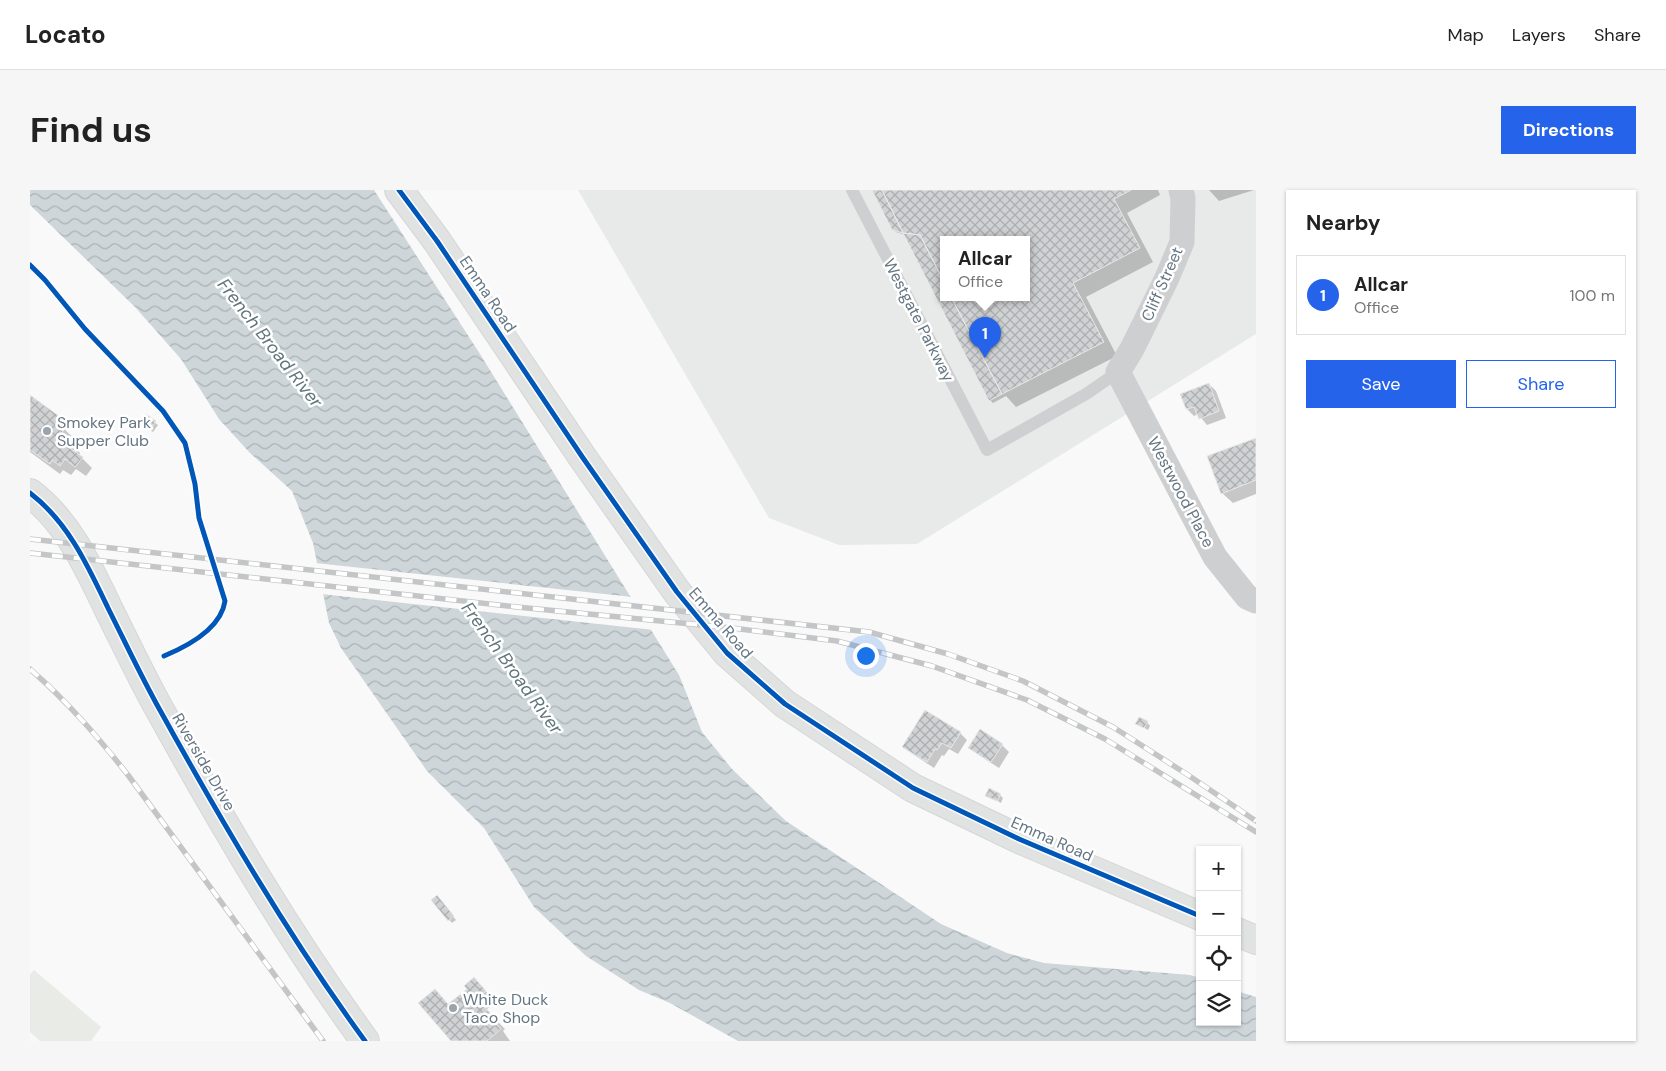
<!DOCTYPE html>
<meta charset="utf-8">
<style>
:root{--surface:#fff;--page:#f6f6f6;--text:#222;--muted:#767676;--line:#e0e0e0;--accent:#2563eb}
body{margin:0;font-family:"DM Sans",sans-serif;background:var(--page);color:var(--text)}
.controls{position:absolute;right:15px;bottom:15px;display:grid;overflow:hidden;border-radius:0px;box-shadow:0 1px 4px #0004}
.controls button{width:45px;height:45px;display:grid;place-items:center;padding:0;border:0;border-bottom:1px solid var(--line);background:var(--surface);color:var(--text);font:25px sans-serif}
.you{position:absolute;left:835px;top:465px;width:18px;height:18px;margin:-12px;border:4px solid #fff;border-radius:50%;background:#1a73e8;box-shadow:0 0 0 8px #1a73e833}
.badge{display:grid;place-items:center;width:32px;height:32px;border-radius:50%;background:var(--accent);color:#fff;font-size:16px;font-weight:700}
.pin{position:absolute;translate:-50% -41px;filter:drop-shadow(0 1px 2px #0008)}
.pin::after{content:'';position:absolute;top:26px;width:18px;height:15px;background:inherit;clip-path:polygon(0 0,100% 0,50% 100%)}
.popup{position:absolute;left:910px;top:46px;width:90px;height:65px;box-sizing:border-box;display:grid;place-content:center;border-radius:0px;background:var(--surface);filter:drop-shadow(0 1px 4px #0005);font-size:16px;white-space:nowrap;color:var(--muted)}
.popup b{font-size:19px;color:var(--text)}
.popup::after{content:'';position:absolute;left:50%;top:100%;margin-left:-10px;border:10px solid transparent;border-top-color:var(--surface)}
.list{margin:0;padding:0;list-style:none}
h2{display:flex;justify-content:space-between;align-items:center;height:65px;margin:0;padding:0 20px;font-size:21px}
h2 small{font-size:16px;font-weight:400;color:var(--muted)}
.list li{display:grid;grid-template-columns:32px 1fr auto;gap:15px;align-items:center;box-sizing:border-box;height:80px;margin:0 10px 10px;padding:0 10px;border:1px solid var(--line);border-radius:0px}
.list b{display:block;font-size:19px;white-space:nowrap}
.list p{margin:0;font-size:16px;white-space:nowrap;color:var(--muted)}
.list em{font-size:16px;font-style:normal;color:var(--muted)}
.actions{display:flex;gap:10px;padding:15px 20px}
.actions a{flex:1;padding:11px 0;border:1px solid var(--accent);border-radius:0px;text-align:center;font-size:18px;color:var(--accent)}
.actions .main{background:var(--accent);color:#fff}
.icon{flex:none;width:28px;height:28px;fill:none;stroke:currentColor;stroke-width:2;stroke-linecap:round;stroke-linejoin:round}
.map{position:relative;flex:none;width:1226px;height:851px;overflow:hidden;border-radius:0px}
header{display:flex;align-items:center;gap:30px;box-sizing:border-box;height:70px;padding:0 25px;background:var(--surface);border-bottom:1px solid var(--line)}
header strong{font-size:24px}
nav{display:flex;gap:28px;margin-inline-start:auto;font-size:18px}
.intro{display:flex;align-items:center;justify-content:space-between;box-sizing:border-box;height:120px;padding:0 30px}
h1{margin:0;font-size:35px}
.button{padding:12px 22px;border-radius:0px;background:var(--accent);color:#fff;font-size:18px;font-weight:700}
main{display:flex;gap:30px;padding:0 30px}
aside{flex:1;background:var(--surface);border-radius:0px;box-shadow:0 1px 4px #0004}
.map>svg:first-child{display:block}
</style>
<header>
<strong>Locato</strong>
<nav><a>Map</a><a>Layers</a><a>Share</a></nav>
</header>
<div class="intro"><h1>Find us</h1><a class="button">Directions</a></div>
<main>
<div class="map">
<svg width="1226" height="851" viewBox="0 0 1226 851">
<defs>
<pattern id="water-waves" width="16" height="10" patternUnits="userSpaceOnUse" patternTransform="scale(1.25)"><rect width="16" height="10" fill="#ced6d9"/><path d="M0 5q4-4 8 0t8 0" fill="none" stroke="#abb2b5"/></pattern>
<pattern id="building-cross-hatch" width="8" height="8" patternUnits="userSpaceOnUse" patternTransform="scale(1.25)"><rect width="8" height="8" fill="#d0d2d3"/><path d="M0 0l8 8M0 8l8-8" fill="none" stroke="#acafb1"/></pattern>
</defs>
<rect width="100%" height="100%" fill="#f9f9f9"/>
<path fill="#e8e9e9" fill-rule="evenodd" d="M548 0H1226V144L887 354 809 355 739 328ZM914 49H996V107H914Z"/>
<path fill="#e8ebe6" d="M4 780 71 837 61 851H10L0 842V784Z"/>
<path fill="url(#water-waves)" d="M0 0H344L450 164 649 485 672 542 702 579 756 631 911 734 977 763 1014 773 1160 785 1170 788V832H1207V801L1226 807V851H708L640 813 609 800 556 766 504 717 454 638 397 581 311 458 299 433 283 353 262 301 220 263 189 229 151 169 105 117 0 15Z"/>
<path fill="#f9f9f9" d="M285 373 603 407 624 440 291 404Z"/>
<path fill="#0003" fill-rule="evenodd" d="M843 0H1128L1130 5 1097 23 1123 72 1056 107 1087 166 986 217 976 206 963 213 960 210 876 45 866 42 863 39ZM914 49H996V107H914Z
M1179 0H1224L1189 11Z
M1179 194 1186 201 1196 228 1177 235 1168 224 1164 226 1157 219Z
M0 206 28 227 39 237 36 241 45 249 42 254 50 263 49 265 62 278 56 286 46 279 41 285 33 280 30 284 0 262Z
M116 226 128 235 123 242 114 236Z
M1226 249V304L1203 313 1192 303Z
M1117 532 1120 536 1118 540 1107 534Z
M950 541 972 555 979 562 969 578 947 564 940 557Z
M930 543 937 550 928 564 919 559 914 566 912 565 904 578 881 563 874 557Z
M957 605H970L973 608 971 613Z
M402 710H410L426 730 422 733Z
M444 789 466 812 456 820 475 839 473 841 480 851H422L419 815 438 799Z"/>
<path fill="url(#building-cross-hatch)" stroke="#e8e8e8" d="M842 0H852L873 43 862 40Z
M852 0H1101L1084 9 1110 58 1043 93 1074 152 972 204 921 107H996V49H914V92L890 45 873 43Z
M873 43 890 45 914 92V107H921L972 204 959 211Z
M1179 193 1189 221 1169 229 1164 217 1156 219 1150 204Z
M0 205 29 226 26 230 35 238 31 244 41 251 37 256 53 267 45 277 35 269 30 276 22 270 20 274 0 260Z
M116 224 126 231 120 240 109 233Z
M1226 248V290L1191 304 1177 266Z
M895 520 931 542 921 558 912 553 907 560 905 559 897 572 872 557Z
M1109 527 1118 531 1114 538 1105 534Z
M950 539 973 554 961 572 938 558Z
M959 598 971 604 967 611 955 606Z
M407 705 424 726 418 731 401 710Z
M444 787 456 801 447 809 465 828 463 830 471 839 457 851H421L388 813 405 799 418 814 437 799 434 796Z"/>
<g fill="none" stroke-linecap="round" stroke-linejoin="round">
<g stroke="#d5d6d7" stroke-width="30">
<path id="secondary" d="M369 0 407 51 553 268 647 402 697 463 755 514 883 598 989 649 1170 726
M0 303C38 332 58 376 78 418 94 450 109 482 126 513 190 629 257 744 335 851
M1207 742 1226 750"/>
</g>
<path stroke="#cecfd0" stroke-width="12" d="M822 0 957 260 1056 204 1088 182"/>
<path stroke="#cecfd0" stroke-width="25" d="M1151 0 1153 8 1152 52 1137 88 1102 159 1088 182 1185 367 1217 407 1226 411"/>
<use href="#secondary" stroke="#e1e2e2" stroke-width="28"/>
<g stroke="#c3c5c6" stroke-width="5.5">
<path id="rail" d="M0 349 839 442 918 464 993 491 1083 537 1158 585 1226 631
M0 363 487 417 702 438 807 451 902 476 997 510 1075 549 1226 642
M0 479C38 512 67 546 98 585L293 851"/>
</g>
<use href="#rail" stroke="#fff" stroke-width="4" stroke-dasharray="11" stroke-linecap="butt"/>
<g stroke="#fff" stroke-width="8">
<path id="cycleway" d="M369 0 407 51 553 268 647 402 697 463 755 514 883 598 989 649 1170 726
M0 75 15 90 55 139 133 221 155 253 165 294 169 328 195 411C191 439 158 456 134 466
M0 303C38 332 58 376 78 418 94 450 109 482 126 513 190 629 257 744 335 851"/>
</g>
<use href="#cycleway" stroke="#0057b8" stroke-width="5"/>
</g>
<g fill="#99a4ac" stroke="#fff" stroke-width="2">
<circle cx="17" cy="241" r="5"/>
<circle cx="423" cy="818" r="5"/>
</g>
<g text-anchor="middle" dominant-baseline="central" stroke-width="5" stroke-linejoin="round" paint-order="stroke">
<g font-size="16" fill="#657683" stroke="#fff">
<text transform="translate(1132 94) rotate(-66)">Cliff Street</text>
<text transform="translate(458 104) rotate(56)">Emma Road</text>
<text transform="translate(889 130) rotate(63)">Westgate Parkway</text>
<text transform="translate(1151 302) rotate(62)">Westwood Place</text>
<text transform="translate(691 433) rotate(49)">Emma Road</text>
<text transform="translate(174 572) rotate(60)">Riverside Drive</text>
<text transform="translate(1022 649) rotate(24)">Emma Road</text>
</g>
<g font-size="16" fill="#657683" stroke="#fff" text-anchor="start">
<text x="27" y="232">Smokey Park<tspan x="27" dy="18">Supper Club</tspan></text>
<text x="433" y="809">White Duck<tspan x="433" dy="18">Taco Shop</tspan></text>
</g>
<g font-size="18" font-style="italic" fill="#60757c" stroke="#fff">
<text transform="translate(240 153) rotate(52)">French Broad River</text>
<text transform="translate(482 478) rotate(54)">French Broad River</text>
</g>
</g>
</svg>
<div class="controls">
<button>+</button>
<button>−</button>
<button><svg class="icon" aria-label="locate" viewBox="0 0 24 24"><circle cx="12" cy="12" r="6"/><path d="M12 2v4M12 18v4M2 12h4M18 12h4"/></svg></button>
<button><svg class="icon" aria-label="layers" viewBox="0 0 24 24"><path d="M12 4l9 5-9 5-9-5zM3 14l9 5 9-5"/></svg></button>
</div>
<div class="you"></div>
<div class="pin badge" style="left:955px;top:168px">1</div>
<div class="popup"><b>Allcar</b>Office</div>
</div>
<aside>
<h2>Nearby<small></small></h2>
<ul class="list">
<li><span class="badge">1</span><div><b>Allcar</b><p>Office</p></div><em>100 m</em></li>
</ul>
<div class="actions"><a class="main">Save</a><a>Share</a></div>
</aside>
</main>
